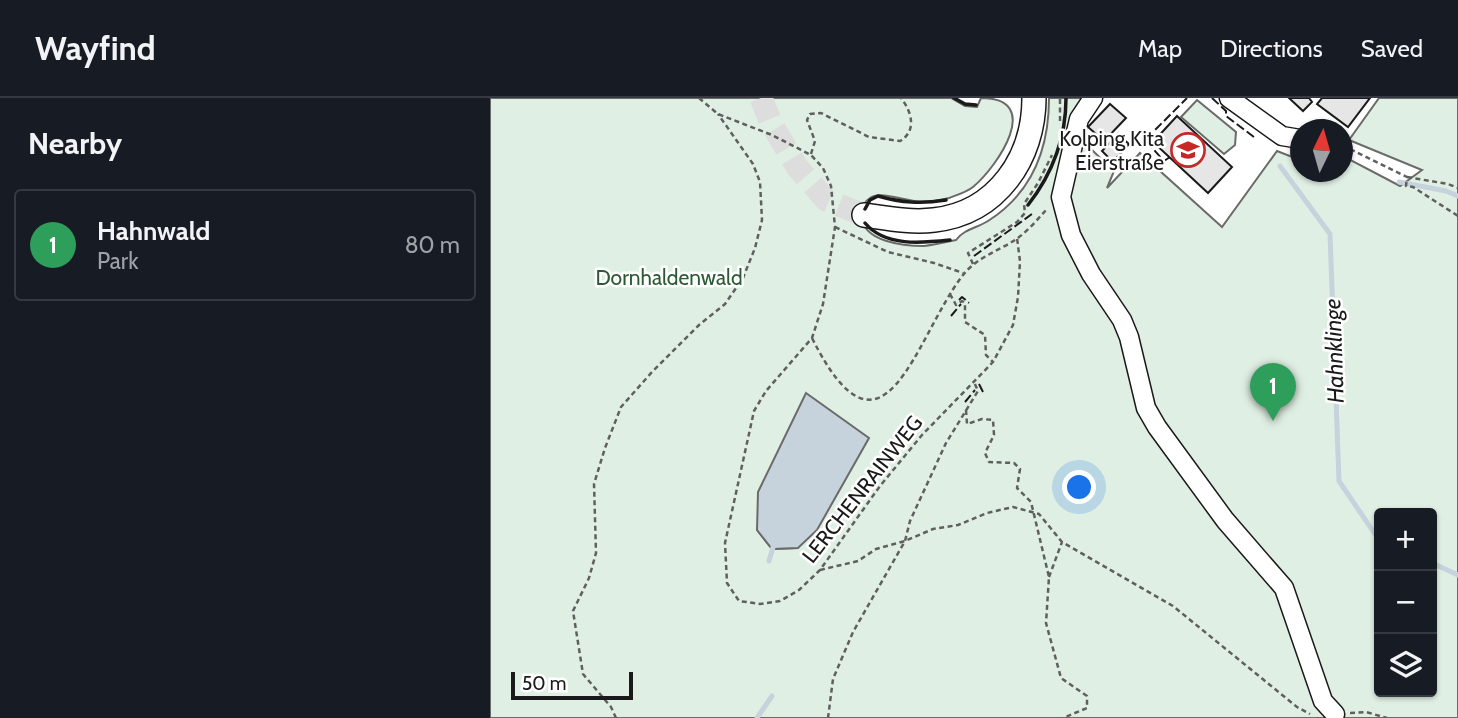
<!DOCTYPE html>
<meta charset="utf-8">
<style>
:root{--surface:#171b24;--page:#242831;--text:#f1f3f6;--muted:#9ea1a6;--line:#363941;--accent:#c62828}
body{margin:0;font-family:Cabin,sans-serif;background:var(--page);color:var(--text)}
.controls{position:absolute;right:21px;bottom:21px;display:grid;overflow:hidden;border-radius:7px;box-shadow:0 2px 5px #0004}
.controls button{width:63px;height:63px;display:grid;place-items:center;padding:0;border:0;border-bottom:2px solid var(--line);background:var(--surface);color:var(--text);font:35px sans-serif}
.compass{position:absolute;left:800px;top:21px;width:63px;height:63px;border-radius:50%;background:var(--surface);box-shadow:0 2px 5px #0004;rotate:5deg}
.scale{position:absolute;left:21px;bottom:18px;width:122px;box-sizing:border-box;padding-left:7px;border:4px solid #1a1a1a;border-top:0;font-size:19px;line-height:24px;white-space:nowrap;color:#1a1a1a;-webkit-text-stroke:5px #fff;paint-order:stroke}
.you{position:absolute;left:590px;top:390px;width:24px;height:24px;margin:-18px;border:5px solid #fff;border-radius:50%;background:#1a73e8;box-shadow:0 0 0 10px #1a73e833}
.badge{display:grid;place-items:center;width:46px;height:46px;border-radius:50%;background:var(--accent);color:#fff;font-size:23px;font-weight:700}
.pin{position:absolute;translate:-50% -58px;filter:drop-shadow(0 2px 4px #0008)}
.pin::after{content:'';position:absolute;top:37px;width:24px;height:21px;background:inherit;clip-path:polygon(0 0,100% 0,50% 100%)}
.list{margin:0;padding:0;list-style:none}
h2{display:flex;justify-content:space-between;align-items:center;height:91px;margin:0;padding:0 28px;font-size:30px}
h2 small{font-size:23px;font-weight:400;color:var(--muted)}
.list li{display:grid;grid-template-columns:46px 1fr auto;gap:21px;align-items:center;box-sizing:border-box;height:112px;margin:0 14px 14px;padding:0 14px;border:2px solid var(--line);border-radius:7px}
.list b{display:block;font-size:26px;white-space:nowrap}
.list p{margin:0;font-size:23px;white-space:nowrap;color:var(--muted)}
.list em{font-size:23px;font-style:normal;color:var(--muted)}
.icon{flex:none;width:38px;height:38px;fill:none;stroke:currentColor;stroke-width:2;stroke-linecap:round;stroke-linejoin:round}
.map{position:relative;flex:none;width:968px;height:620px;overflow:hidden}
header{display:flex;align-items:center;gap:42px;box-sizing:border-box;height:98px;padding:0 35px;background:var(--surface);border-bottom:2px solid var(--line)}
header strong{font-size:33px}
nav{display:flex;gap:38px;margin-inline-start:auto;font-size:24px}
main{display:flex}
aside{flex:1;background:var(--surface)}
.map>svg:first-child{display:block}
</style>
<header>
<strong>Wayfind</strong>
<nav><a>Map</a><a>Directions</a><a>Saved</a></nav>
</header>
<main>
<aside>
<h2>Nearby<small></small></h2>
<ul class="list">
<li><span class="badge" style="background:#2e9e5b">1</span><div><b>Hahnwald</b><p>Park</p></div><em>80 m</em></li>
</ul>
</aside>
<div class="map">
<svg width="968" height="620" viewBox="0 0 968 620">
<rect width="100%" height="100%" fill="#fff"/>
<path fill="#e0efe3" stroke="#6a6a6a" stroke-width="2" fill-rule="evenodd" d="M0 0H461L475 8 487 9 491 0C554 0 508 68 483 89 477 94 467 97 459 100 451 102 441 104 432 104 419 104 390 92 380 100 372 105 373 110 372 118 372 144 415 148 434 148 445 147 456 144 466 142 474 131 487 130 498 123 542 95 559 50 559 0H594L580 31 624 73 617 90 650 55 732 129 787 53 810 62V74H852L853 58 910 88 932 72 859 42 889 0H968V620H0ZM889 415H942V594H889ZM267 432 308 450 282 451Z
M707 2 746 34 745 47 734 56 691 19Z"/>
<path fill="#c6d2dc" stroke="#6a6a6a" stroke-width="2" d="M316 295 379 340 327 432 308 450 282 451 267 432 268 394Z"/>
<g fill="none" stroke-linecap="round" stroke-linejoin="round">
<path stroke="#c6d2dc" stroke-width="5" d="M790 68 840 136 849 383 889 442
M909 84 956 93 968 98
M279 463 284 446
M942 465 968 477
M267 620 282 598"/>
</g>
<path fill="#e6e6e6" stroke="#1a1a1a" stroke-width="2" d="M799 0H819L822 4 813 13Z
M832 0H880L858 29 827 6Z
M620 6 636 20 614 43 598 29Z
M687 18 742 69 718 95 663 44Z
M628 36 639 46 623 64 612 53Z"/>
<g fill="none" stroke-linecap="round" stroke-linejoin="round">
<path stroke="#ddd" stroke-width="23" stroke-dasharray="23 11" stroke-linecap="butt" d="M271 0 281 25 307 69 336 102 374 117"/>
<g stroke="#1a1a1a" stroke-width="21">
<path id="minor" d="M603 0 589 21 571 99 581 137 601 176 632 222 639 239 656 310 667 329 735 422 794 490 833 603 845 616
M739 0 792 38 810 41"/>
</g>
<g stroke="#1a1a1a" stroke-width="26">
<path id="major" d="M374 117C396 120 421 125 444 122 507 115 544 60 544 0"/>
</g>
<path stroke="#5f5f5f" stroke-width="2.5" stroke-dasharray="5 3.5" stroke-linecap="butt" d="M209 0 228 16 282 37 321 57 333 70 341 88 345 129 333 206 322 240 276 293 264 313 235 445 237 485 249 503 270 506 290 503 309 492 330 472 390 388 432 337 503 264 523 227 528 199 530 163 527 140
M570 23V0
M852 49 860 51 917 79 916 88 923 89 968 118
M321 56 325 43 317 22 320 16 331 15 379 39 410 43C427 33 422 14 411 0
M917 79 958 86 968 90
M345 129 398 154 444 165 473 175
M483 166 478 155 527 124 535 115 534 106 548 85 562 57
M460 196 466 207 472 203 475 205V224L495 237 496 257 503 264
M322 240C394 384 425 239 473 177 486 160 508 153 525 142 537 134 547 122 556 112
M476 312 477 326 492 321 503 322 504 337 495 355 499 364 524 365 530 371 527 390 541 404 559 479 556 525 571 580 597 598V610L573 620
M330 472 368 463 386 451 415 443 443 431 468 427 497 415 523 409 549 416 572 444 683 508 807 609 820 616
M559 479 572 444
M860 615 876 614 897 620
M126 620 121 609 93 576 83 513 99 480 106 455 104 386 115 350 131 309 162 274 209 227 235 206 253 180 265 150 272 122 270 84 263 66 228 16
M338 620 343 581 363 534 415 443 420 423 456 345 488 293 484 284"/>
<use href="#minor" stroke="#fff" stroke-width="18"/>
<use href="#major" stroke="#fff" stroke-width="23"/>
<path stroke="#1a1a1a" stroke-width="2" stroke-dasharray="9 3.5" stroke-linecap="butt" d="M722 0 736 13V18L764 39
M680 59 674 63 655 42 697 0
M484 158 542 116
M469 202 472 199 479 205
M461 218 471 206
M489 286 493 294
M475 304 485 292"/>
<path stroke="#1a1a1a" stroke-width="3.5" d="M464 0 475 6 486 7
M829 32 834 24 842 29 840 32
M538 107C563 75 576 41 576 0
M375 111 380 102 388 98C412 105 431 106 456 102
M375 125C395 149 432 145 460 142"/>
</g>
<defs>
<g id="school-ring" transform="scale(1.75)"><circle r="9.5" fill="#fff" stroke="#c62828" stroke-width="1.5"/><path d="M0-5L7-2L0 1L-7-2ZM-4 1L0 2.5L4 1V4Q0 6-4 4Z" fill="#c62828"/></g>
</defs>
<g fill-rule="evenodd">
<use href="#school-ring" x="698" y="52"/>
</g>
<g text-anchor="middle" dominant-baseline="central" stroke-width="5" stroke-linejoin="round" paint-order="stroke">
<g font-size="21" fill="#1a1a1a" stroke="#fff" text-anchor="end">
<text x="674" y="40">Kolping Kita<tspan x="674" dy="24">Eierstraße</tspan></text>
</g>
<g font-size="21" fill="#2b5a34" stroke="#fff">
<text x="179" y="179">Dornhaldenwald</text>
</g>
<g font-size="21" fill="#1a1a1a" stroke="#fff">
<text transform="translate(372 391) rotate(-52)">LERCHENRAINWEG</text>
</g>
<g font-size="23" font-style="italic" fill="#1a1a1a" stroke="#fff">
<text transform="translate(844 253) rotate(-92)">Hahnklinge</text>
</g>
</g>
</svg>
<div class="controls">
<button>+</button>
<button>−</button>
<button><svg class="icon" aria-label="layers" viewBox="0 0 24 24"><path d="M12 4l9 5-9 5-9-5zM3 14l9 5 9-5"/></svg></button>
</div>
<svg class="compass" viewBox="-18 -18 36 36"><path d="M0-13l5 13h-10z" fill="#e53935"/><path d="M0 13l5-13h-10z" fill="#9ea1a6"/></svg>
<div class="scale">50 m</div>
<div class="you"></div>
<div class="pin badge" style="left:783px;top:323px;background:#2e9e5b">1</div>
</div>
</main>
